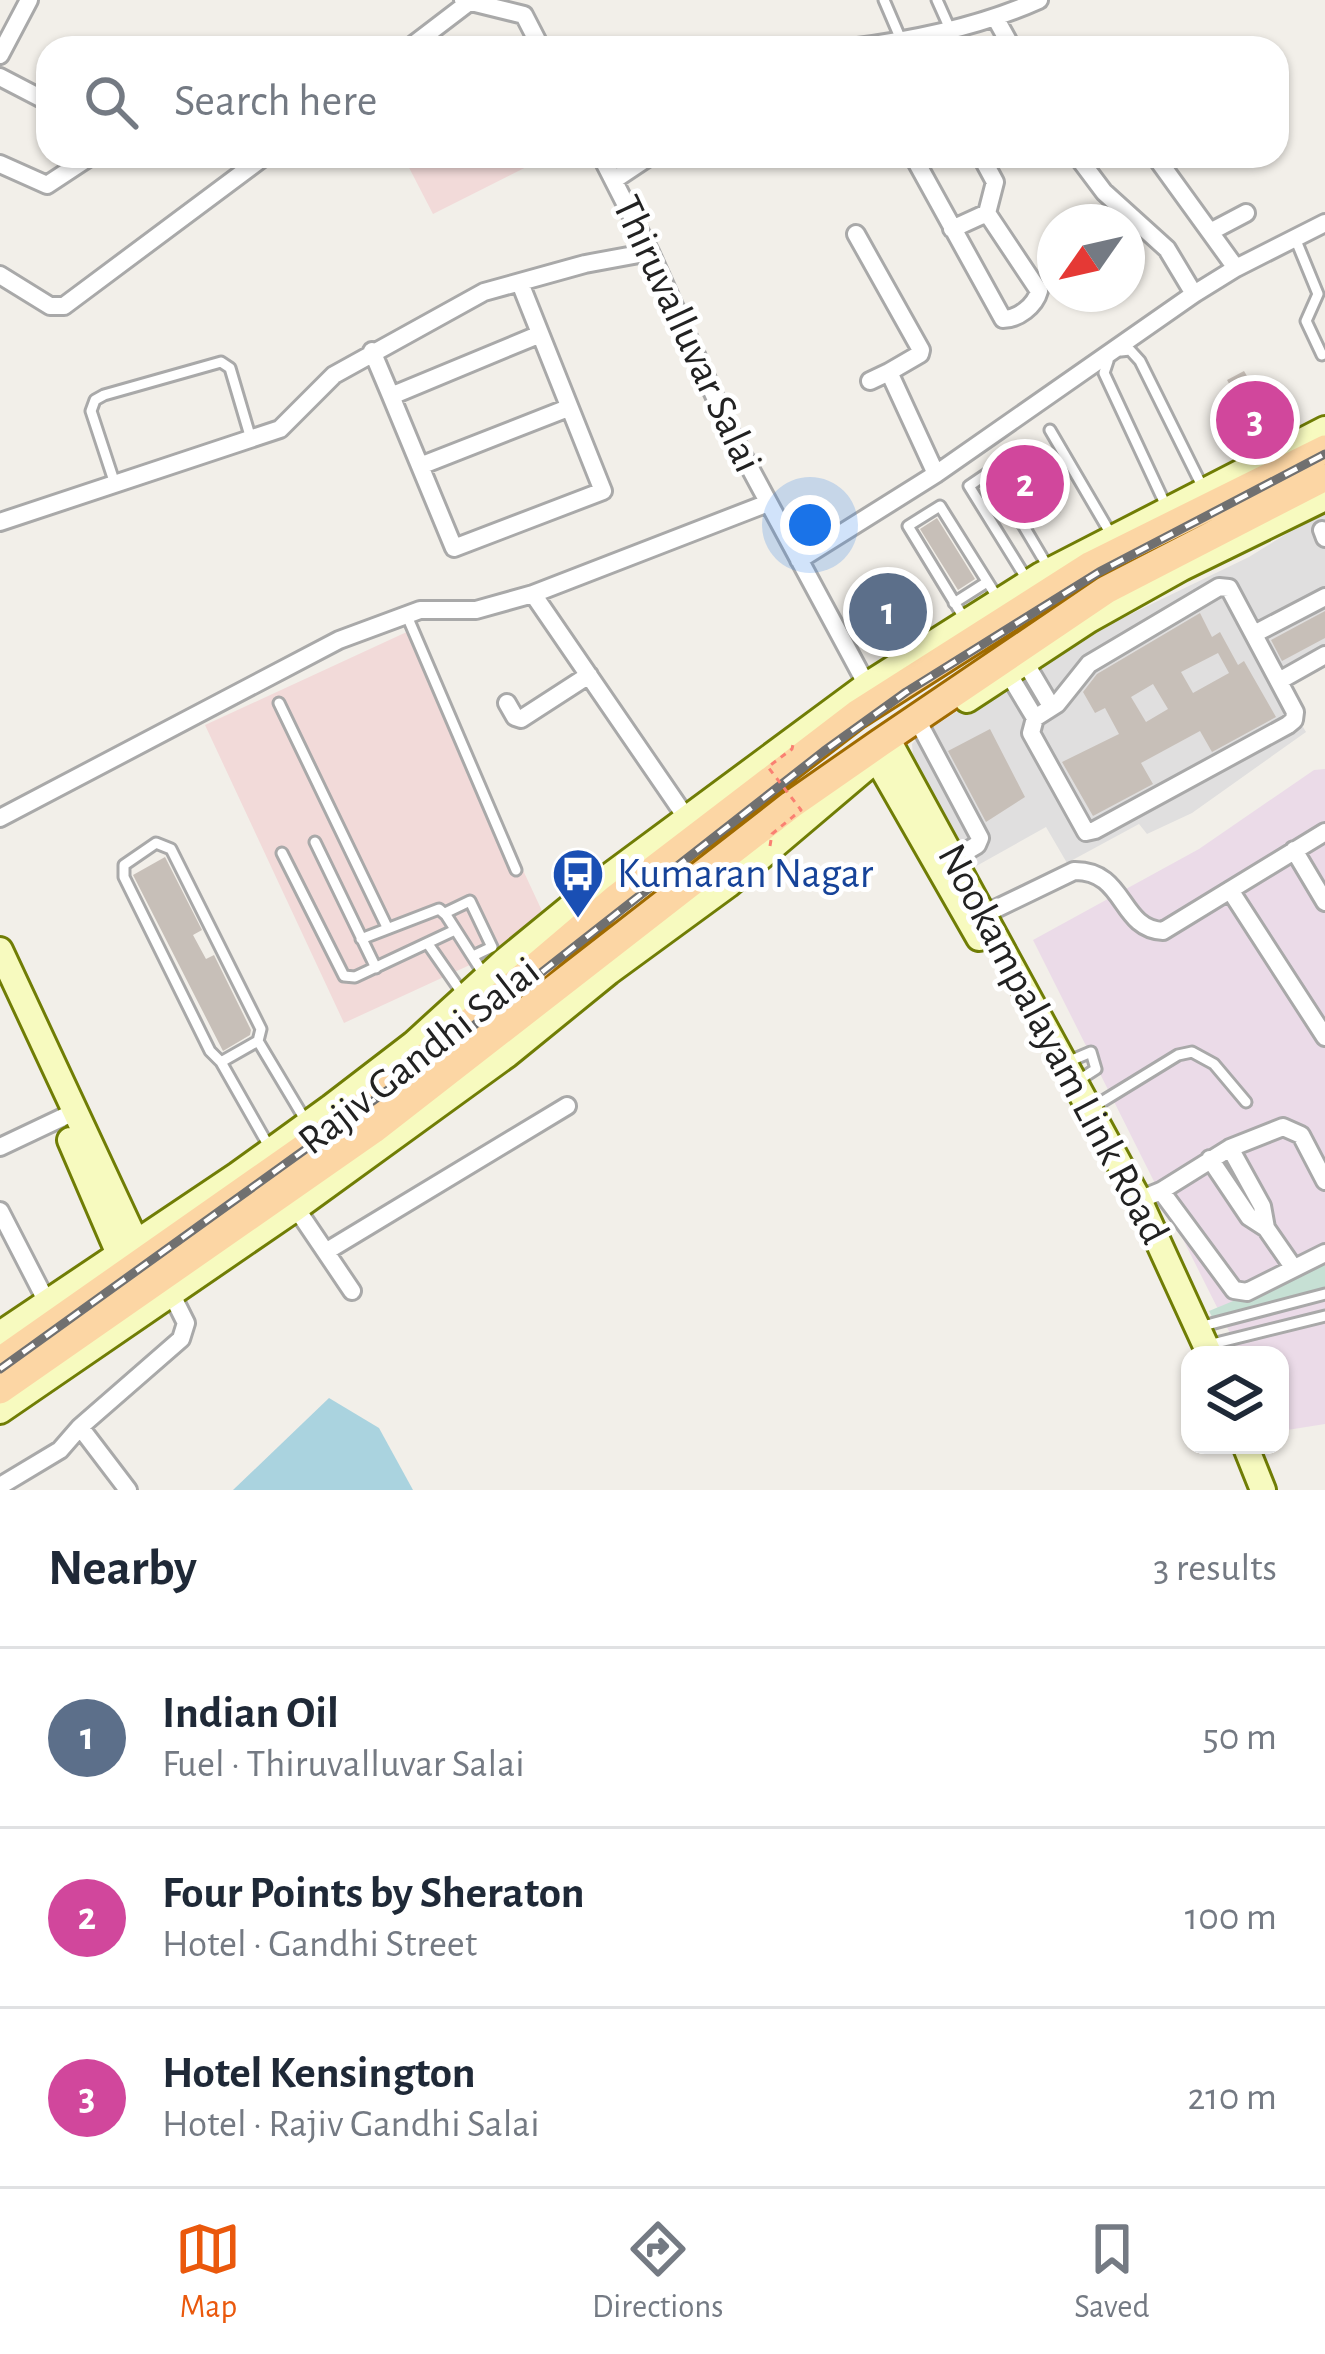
<!DOCTYPE html>
<meta charset="utf-8">
<style>
:root{--surface:#fff;--page:#f2f2f3;--text:#1f2937;--muted:#747a83;--line:#e0e1e3;--accent:#ea580c}
body{margin:0;font-family:"Alegreya Sans",sans-serif;background:var(--page);color:var(--text)}
.controls{position:absolute;right:36px;bottom:36px;display:grid;overflow:hidden;border-radius:24px;box-shadow:0 3px 9px #0004}
.controls button{width:108px;height:108px;display:grid;place-items:center;padding:0;border:0;border-bottom:3px solid var(--line);background:var(--surface);color:var(--text);font:60px sans-serif}
.compass{position:absolute;left:1037px;top:204px;width:108px;height:108px;border-radius:50%;background:var(--surface);box-shadow:0 3px 9px #0004;rotate:236deg}
.you{position:absolute;left:810px;top:525px;width:42px;height:42px;margin:-30px;border:9px solid #fff;border-radius:50%;background:#1a73e8;box-shadow:0 0 0 18px #1a73e833}
.badge{display:grid;place-items:center;width:78px;height:78px;border-radius:50%;background:var(--accent);color:#fff;font-size:39px;font-weight:700}
.pin{position:absolute;translate:-50% -50%;border:6px solid #fff;box-shadow:0 3px 12px #0006}
.list{margin:0;padding:0;list-style:none}
h2{display:flex;justify-content:space-between;align-items:center;height:156px;margin:0;padding:0 48px;font-size:51px}
h2 small{font-size:39px;font-weight:400;color:var(--muted)}
.list li{display:grid;grid-template-columns:78px 1fr auto;gap:36px;align-items:center;box-sizing:border-box;height:180px;padding:0 48px;border-top:3px solid var(--line)}
.list b{display:block;font-size:45px;white-space:nowrap}
.list p{margin:0;font-size:39px;white-space:nowrap;color:var(--muted)}
.list em{font-size:39px;font-style:normal;color:var(--muted)}
.icon{flex:none;width:66px;height:66px;fill:none;stroke:currentColor;stroke-width:2;stroke-linecap:round;stroke-linejoin:round}
.map{position:relative;flex:none;width:1325px;height:1490px;overflow:hidden}
.search{position:absolute;background:var(--surface);box-shadow:0 3px 9px #0004;left:36px;right:36px;top:36px;height:132px;display:flex;align-items:center;gap:30px;box-sizing:border-box;padding:0 42px;border-radius:36px;color:var(--muted);font-size:45px}
.sheet{height:696px;background:var(--surface)}
nav{display:flex;justify-content:space-around;align-items:center;box-sizing:border-box;height:168px;border-top:3px solid var(--line);background:var(--surface);font-size:33px;color:var(--muted)}
nav a{display:grid;justify-items:center;gap:6px}
nav .on{color:var(--accent)}
.map>svg:first-child{display:block}
</style>
<div class="map">
<svg width="1325" height="1490" viewBox="0 0 1325 1490">
<rect width="100%" height="100%" fill="#f2efe9"/>
<path fill="#e0dfdf" d="M1325 510V653L1274 679 1306 732 1192 813 1147 834 1139 824 1067 863 1046 827 971 869 914 765 912 744 919 736 986 693 1000 696 1041 673 1046 659 1075 641 1249 557Z"/>
<path fill="#f2dad9" d="M403 156H548L433 214Z
M411 630 550 928 344 1023 205 725Z"/>
<path fill="#ebdbe8" d="M1325 769V1424L1281 1431 1280 1355H1241L1033 940 1199 849 1314 770Z"/>
<path fill="#c6e0d4" d="M1325 1263V1290L1213 1319 1209 1311Z"/>
<path fill="#aad3df" d="M329 1398 379 1428 413 1490H233Z"/>
<path fill="#c7bfb8" fill-rule="evenodd" d="M1244 371 1281 432 1249 450 1230 409 1240 403 1227 380Z
M1020 440 1061 512 1035 527 989 457Z
M937 518 975 579 958 590 920 529Z
M1325 611V638L1282 661 1271 640Z
M1200 613 1212 637 1220 632 1238 665 1244 661 1276 717 1212 752 1200 731 1141 763 1153 784 1093 816 1062 762 1119 734 1105 708 1095 713 1083 692 1097 674ZM1218 653 1229 673 1193 693 1181 672ZM1153 684 1168 709 1146 722 1131 697Z
M990 729 1025 797 986 822 948 751Z
M165 857 202 930 193 935 206 959 214 955 251 1030 250 1035 223 1051 133 875Z"/>
<g fill="none" stroke-linecap="round" stroke-linejoin="round">
<g stroke="#a9a9a9" stroke-width="15">
<path id="lane" d="M884 0 902 42
M937 0 950 29
M1295 238 1318 294 1306 321 1322 355
M1121 351 1130 350 1140 361 1204 490
M1108 361 1104 373 1167 508
M1050 430 1112 536
M115 484 91 411 95 400 104 395 221 362 230 368 251 439
M1026 578 969 486 991 471 1048 567
M954 603 987 582
M407 616 516 870
M964 618 908 526 940 506 997 597
M279 703 387 927
M315 842 376 968
M282 853 344 976 355 977 455 930
M445 913 470 901 492 947 473 956
M361 939 439 909 446 915 483 973
M428 944 462 993
M221 1062 210 1051 124 877V865L156 843 171 849 261 1029 258 1041
M1065 1063 1091 1052 1096 1069 1079 1080
M1090 1109 1178 1055 1192 1052 1214 1064 1246 1102
M271 1150 221 1062 258 1041 307 1123
M1203 1326 1325 1294
M1208 1345 1325 1316"/>
</g>
<g stroke="#a9a9a9" stroke-width="22">
<path id="street" d="M463 0 524 15 541 48
M996 19 1012 48
M409 48 468 3
M850 48C915 40 979 27 1039 0
M0 55 29 0
M0 77 48 102
M601 156 650 252 730 431 870 691
M913 156 1003 319C1018 319 1035 306 1039 291L987 213 995 182 981 156
M1077 156 1104 192 1167 249 1194 294
M1155 156 1236 268
M0 164 47 185 91 156
M614 180 650 156
M952 229 987 213
M1210 232 1246 213
M856 234 921 350 920 354 889 372 936 474
M0 275 50 306H64L265 156
M372 351 391 396 538 335
M870 381 889 372
M391 396 454 548 603 491 520 283
M420 466 568 408
M0 522 280 429 334 375 484 292 585 264 650 252
M1322 530 1325 538
M799 560 936 474 1194 294 1236 268 1325 223
M533 594 692 826
M1254 634 1325 597
M1025 662 1051 706
M1008 673 1035 718 1031 733 1086 832 1095 830 1288 725 1294 720 1295 712 1229 588 1219 587 1089 664 1057 704 1035 718
M1279 681 1325 655
M507 703 515 717 521 719 589 675
M922 729 980 838 977 845 955 858
M0 818 339 640 420 610H476L533 594 768 503
M1294 850 1325 902
M1230 890 1325 1037
M985 914 1074 871C1126 870 1119 929 1163 931L1325 832
M0 1147 74 1112
M1210 1159 1249 1217 1266 1228 1262 1206 1230 1148
M1161 1191 1234 1290 1247 1292 1325 1253
M1139 1200 1161 1191 1230 1148 1283 1127 1301 1135 1325 1181
M296 1208 352 1291
M0 1211 51 1310
M1266 1228 1293 1267
M327 1251 567 1106
M80 1427 128 1490
M0 1486 60 1450 80 1427 181 1339 186 1323 171 1293"/>
</g>
<g stroke="#707d05" stroke-width="30">
<path id="secondary" d="M967 700 1089 620 1182 568 1325 498
M887 738 1139 1200 1210 1355
M871 749 979 938
M0 950 137 1244
M70 1140 119 1254
M0 1334 237 1175 331 1107 413 1044 503 962 597 885 867 685 1041 575 1325 429
M0 1411 296 1208 507 1055 609 972 728 885 873 762
M1245 1445 1263 1490"/>
</g>
<g stroke="#a06b00" stroke-width="33">
<path id="primary" d="M0 1361 358 1110 462 1029 615 899 857 714 1091 565 1325 449
M0 1390 373 1130 791 805 880 743 1106 590 1325 477"/>
</g>
<use href="#lane" stroke="#fff" stroke-width="9"/>
<use href="#street" stroke="#fff" stroke-width="16"/>
<use href="#secondary" stroke="#f7fabf" stroke-width="24"/>
<use href="#primary" stroke="#fcd6a4" stroke-width="27"/>
<g stroke="#707070" stroke-width="9">
<path id="rail" d="M0 1369 431 1059 824 751 906 692 1099 572 1325 454"/>
</g>
<use href="#rail" stroke="#fff" stroke-width="4.5" stroke-dasharray="14" stroke-linecap="butt"/>
<path stroke="#fa8072" stroke-width="3" stroke-dasharray="6 6" stroke-linecap="butt" d="M770 846 772 834 801 810 768 767 792 749 794 740"/>
</g>
<defs>
<g id="bus-pin" transform="scale(2.7)"><path d="M0 17L-7.5 6A9.5 9.5 0 1 1 7.5 6Z" fill="#1a4fb4" stroke="#fff"/><path d="M-5-6H5V4H4V6H2V4H-2V6H-4V4H-5ZM-3.5-4V0h7V-4ZM-3.5 1.2v1.5H-2V1.2ZM2 1.2v1.5H3.5V1.2Z" fill="#fff"/></g>
</defs>
<g fill-rule="evenodd">
<use href="#bus-pin" x="578" y="874"/>
</g>
<g text-anchor="middle" dominant-baseline="central" stroke-width="10" stroke-linejoin="round" paint-order="stroke">
<g font-size="42" fill="#222" stroke="#fff">
<text transform="translate(687 334) rotate(65)">Thiruvalluvar Salai</text>
<text transform="translate(1053 1044) rotate(62)">Nookampalayam Link Road</text>
<text transform="translate(419 1056) rotate(-38)">Rajiv Gandhi Salai</text>
</g>
<g font-size="42" fill="#164399" stroke="#fff" text-anchor="start">
<text x="617" y="874">Kumaran Nagar</text>
</g>
</g>
</svg>
<div class="controls">
<button><svg class="icon" aria-label="layers" viewBox="0 0 24 24"><path d="M12 4l9 5-9 5-9-5zM3 14l9 5 9-5"/></svg></button>
</div>
<svg class="compass" viewBox="-18 -18 36 36"><path d="M0-13l5 13h-10z" fill="#e53935"/><path d="M0 13l5-13h-10z" fill="#747a83"/></svg>
<div class="you"></div>
<div class="pin badge" style="left:888px;top:612px;background:#5c6f8a">1</div>
<div class="pin badge" style="left:1025px;top:484px;background:#d1479c">2</div>
<div class="pin badge" style="left:1255px;top:420px;background:#d1479c">3</div>
<div class="search"><svg class="icon" aria-label="search" viewBox="0 0 24 24"><circle cx="10" cy="10" r="6"/><path d="M15 15l6 6"/></svg>Search here</div>
</div>
<section class="sheet">
<h2>Nearby<small>3 results</small></h2>
<ul class="list">
<li><span class="badge" style="background:#5c6f8a">1</span><div><b>Indian Oil</b><p>Fuel · Thiruvalluvar Salai</p></div><em>50 m</em></li>
<li><span class="badge" style="background:#d1479c">2</span><div><b>Four Points by Sheraton</b><p>Hotel · Gandhi Street</p></div><em>100 m</em></li>
<li><span class="badge" style="background:#d1479c">3</span><div><b>Hotel Kensington</b><p>Hotel · Rajiv Gandhi Salai</p></div><em>210 m</em></li>
</ul>
</section>
<nav>
<a class="on"><svg class="icon" aria-label="map" viewBox="0 0 24 24"><path d="M3 6l6-2 6 2 6-2v14l-6 2-6-2-6 2zM9 4v14M15 6v14"/></svg>Map</a>
<a><svg class="icon" aria-label="directions" viewBox="0 0 24 24"><path d="M12 3l9 9-9 9-9-9zM9 14v-3h6M13 9l2 2-2 2"/></svg>Directions</a>
<a><svg class="icon" aria-label="saved" viewBox="0 0 24 24"><path d="M7 4h10v16l-5-4-5 4z"/></svg>Saved</a>
</nav>
